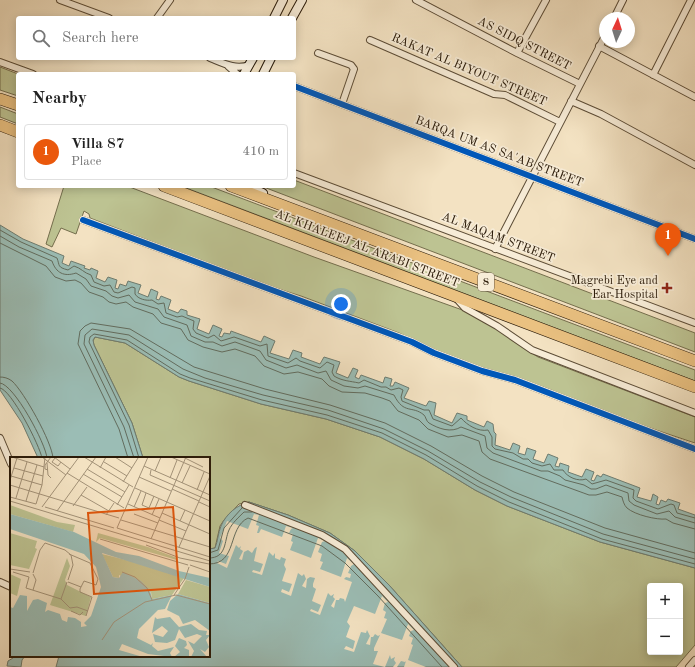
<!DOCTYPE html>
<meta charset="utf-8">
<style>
:root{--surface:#fff;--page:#f6f6f6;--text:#222;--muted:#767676;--line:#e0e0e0;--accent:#ea580c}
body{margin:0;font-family:"Old Standard TT",serif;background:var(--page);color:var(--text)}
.controls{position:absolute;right:12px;bottom:12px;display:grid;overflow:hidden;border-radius:4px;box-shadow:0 2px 10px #0003}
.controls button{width:36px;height:36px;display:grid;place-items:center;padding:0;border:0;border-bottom:1px solid var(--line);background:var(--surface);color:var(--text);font:20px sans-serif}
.compass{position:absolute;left:599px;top:12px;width:36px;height:36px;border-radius:50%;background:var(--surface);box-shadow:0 2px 10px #0003;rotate:4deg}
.you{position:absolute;left:341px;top:304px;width:14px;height:14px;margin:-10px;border:3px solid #fff;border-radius:50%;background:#1a73e8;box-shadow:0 0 0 6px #1a73e833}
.badge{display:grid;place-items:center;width:26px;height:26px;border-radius:50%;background:var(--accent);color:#fff;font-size:13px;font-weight:700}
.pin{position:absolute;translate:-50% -33px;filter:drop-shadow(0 1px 2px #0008)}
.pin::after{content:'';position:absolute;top:21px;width:14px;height:12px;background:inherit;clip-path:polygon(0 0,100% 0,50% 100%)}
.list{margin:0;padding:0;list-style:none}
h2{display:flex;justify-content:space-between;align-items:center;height:52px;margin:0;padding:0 16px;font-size:17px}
h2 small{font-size:13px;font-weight:400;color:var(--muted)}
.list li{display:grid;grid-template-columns:26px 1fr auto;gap:12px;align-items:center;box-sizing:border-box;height:56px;margin:0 8px 8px;padding:0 8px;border:1px solid var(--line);border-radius:4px}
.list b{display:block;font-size:15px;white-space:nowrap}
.list p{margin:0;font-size:13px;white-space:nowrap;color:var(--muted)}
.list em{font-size:13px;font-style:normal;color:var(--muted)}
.icon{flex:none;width:22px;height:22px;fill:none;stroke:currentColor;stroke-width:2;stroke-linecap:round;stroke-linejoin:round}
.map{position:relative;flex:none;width:695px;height:667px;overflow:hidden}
.search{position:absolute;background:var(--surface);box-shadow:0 2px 10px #0003;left:16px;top:16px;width:280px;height:44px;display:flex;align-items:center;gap:10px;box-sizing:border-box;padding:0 14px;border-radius:4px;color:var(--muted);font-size:15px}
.panel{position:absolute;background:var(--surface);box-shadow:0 2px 10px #0003;left:16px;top:72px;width:280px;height:116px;border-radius:4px}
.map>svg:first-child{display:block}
</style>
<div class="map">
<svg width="695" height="667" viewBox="0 0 695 667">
<rect width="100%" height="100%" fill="#f3e2c2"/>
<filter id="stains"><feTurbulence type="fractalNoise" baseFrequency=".005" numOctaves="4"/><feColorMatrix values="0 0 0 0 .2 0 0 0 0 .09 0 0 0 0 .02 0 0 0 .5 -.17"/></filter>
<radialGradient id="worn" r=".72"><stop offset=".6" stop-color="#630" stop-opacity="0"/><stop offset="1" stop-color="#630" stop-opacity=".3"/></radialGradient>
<path fill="#bdc392" stroke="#746e4d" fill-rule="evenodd" d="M0 67 18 74V96L0 90Z
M0 107 18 114V124L0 117Z
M294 180 695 333V352L261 186H294Z
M64 186H127L314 257 468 312C494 325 514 342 538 357L695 417V443L623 419 543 387 494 372 436 352 399 333 301 296 256 282 90 218 89 214 84 211 76 234 61 228 52 247 46 244Z
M181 186H209L695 370V381Z
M95 337 125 343 179 377 189 381 261 404 326 419 380 437 424 459 475 490 507 506 600 542 695 568V645L676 667H462L389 585 355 551 330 533 288 515 249 502 239 504 224 520 220 526 215 548 209 549V458H143L132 423 94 345 93 341ZM650 586H680V652H650Z"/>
<path fill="#9bbdb5" stroke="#6e7c70" d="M0 225 23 239 64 256 62 263 69 266 71 261 85 266 84 268 90 270 91 268 98 271 96 278 105 282 108 277 117 280 115 288 118 289 120 284 126 286 128 281 141 285 138 293 148 297 151 289 158 292 156 299 159 300 161 296 171 300 168 309 178 313 181 309 187 311V315L200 319 197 329 209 334 213 325 222 329 219 336 222 337 224 333 230 334 231 331 261 342 264 336 275 341 270 353 289 359 293 350 302 353 301 357 320 364 324 357 340 362 336 373 348 378 353 368 358 370 355 377 359 379 361 375 383 383 385 377 392 379 390 386H393L395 382 409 388 404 398 426 406 429 401 436 403 434 415 452 423 457 413 467 416V420L484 427 487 421 493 424 494 432 496 434 495 445 510 450 513 443 520 446 518 453 525 455 527 448 536 451 533 459 544 463 548 454 558 458 555 466 559 467 560 463 569 466 568 472 582 477 586 469 594 472 591 480 594 481 597 475 601 477 603 474 640 488 637 497 651 501 653 494 658 497 656 504 659 505 661 500 666 502 668 499 680 503 678 509 695 515V568L600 542 507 506 475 490 424 459 380 437 326 419 261 404 189 381 179 377 125 343 95 337 93 340 94 345 132 423 143 458H38L22 423 0 390Z
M249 502 288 515 330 533 355 551 389 585 462 667H56L59 656H209V549L215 548C218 541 218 533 221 526 226 514 237 505 249 502Z
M13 656H25L22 660 21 667 7 666 8 661 13 658Z"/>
<path fill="#f3e2c2" d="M254 514 259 515 256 525 259 526 257 533H259L261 529 282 537 286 526 293 528 291 529 289 533 293 534 291 541 293 542 290 550 311 558 318 538 325 541 322 542 318 552 322 554 320 561 323 562 320 569 341 577 347 558 354 564 351 566 348 573 351 574 350 578 346 577 344 579 352 582 345 602 344 599 340 598 339 600H336L334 608 331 606 335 599 333 597 334 594 331 596 328 593 320 615 310 611 311 609 318 612 321 605 312 601 316 589 313 587V584L315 578 310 577 307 579 306 588 302 586 306 579 304 574 302 576 298 573 291 596 281 592 282 589 289 592 292 584 282 581 286 569 284 565 286 559 281 557 280 560 275 558V553L273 556 269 552 262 575 252 572 253 570 260 572 263 564 254 561 257 547 255 548 252 553 248 550 244 552 242 560 239 559 243 551 240 549 241 546 239 548 236 545 227 568 217 563 218 561 226 564 229 556 219 553 223 541 220 538 227 521 248 529Z
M382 596 388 602 385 603 383 610 386 612 384 618 387 619 381 633 402 640 408 624 414 630 411 631 409 636 413 638 411 644 413 645 408 660 426 667H404L406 661 405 662 401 661 397 667H393L396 663 394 660 395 657 391 659 390 655 385 667 373 664 378 651H374V648L380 635 378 636 375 634 373 637H371L370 645 366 644 370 636 367 630 366 633 361 632 354 652 344 649 346 646 353 649 355 641 346 637 350 626 347 622 354 606 375 614Z"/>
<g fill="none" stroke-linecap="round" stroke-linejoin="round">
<path stroke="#626c5e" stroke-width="1" d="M0 230 21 242 57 258C60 266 57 267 68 270L74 266C81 268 84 273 91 275L94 282 104 286 110 285 114 292 118 293 132 287 135 288V294C138 299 146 301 152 300L158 304 164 303 166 313 177 317 182 316 194 321 193 329 196 333 208 338 214 335 221 341 234 337 260 346 267 344 268 356 288 363 296 358 300 361 320 368 327 362 334 365 332 372 334 376C342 381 350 381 359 383L364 380 381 387H386L391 390 399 388 403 390 401 397 402 401 424 410H429L433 419 452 426 461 418C467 425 478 432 488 430L492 437V446L495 449 513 453 523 459H528L532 463 542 466 550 464 554 470H563C567 477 578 482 586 479L592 484 606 480 634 490 633 498 636 501 658 509 671 504 674 505 677 513 695 518
M0 236 19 247 52 261C56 273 64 277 76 273L86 279 91 286 106 291 112 296 118 298 129 295 135 302 158 309 164 317 187 325 191 336 205 342H213L222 346 235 342 260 351 266 360 286 368 297 365 318 373 326 371 331 380 344 386 358 388 365 386 394 395C404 415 412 405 424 415 426 417 426 421 429 423 439 429 451 433 461 427L485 436 487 448 493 453 541 471H548L560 476 565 480 584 485 591 489H596L606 485 628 493 629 501 634 505 657 514 669 511 675 517 695 523
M0 243 46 266 55 277 66 281 75 280 81 283 89 292 103 297 109 302 116 304 126 302 133 307 153 314 161 323 181 329 188 340 203 347 222 352 235 349 255 356 264 366 284 374 298 372 322 379 329 386 342 392 365 393 382 398 390 401 398 411 419 420 428 429 448 437 462 435 479 441 482 452 490 459 589 495H596L607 492 622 497C623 501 624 505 627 508 635 515 657 520 666 519L673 523 695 529
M0 377C4 377 8 378 12 381 24 392 52 442 53 458
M0 383C14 384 46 444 47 458
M0 388C11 389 40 446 42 458
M128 458 119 429 78 344 80 331 85 326 91 323 130 329 194 367 265 389 330 405 385 423 431 446 482 476 514 492 605 528 695 553
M134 458 124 427 84 344 85 335 92 329 129 335 183 369 205 378 263 395 328 410 384 429 428 451 480 482 511 497 603 534 695 559
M139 458 129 425 89 342 90 337 94 334 127 340 180 374 190 378 262 400 327 415 382 433 426 455 477 486 509 502 602 539 695 564
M209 553 218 550 224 528 242 508
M209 558C227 558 224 541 229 530 232 523 239 517 244 512H252
M209 564C238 564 227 528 248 518L322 546 345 563 378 596 442 667"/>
<g stroke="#5c4c36" stroke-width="8">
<path id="street" d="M60 0 109 18
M416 0 517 53 580 84
M157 18 170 0
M614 18 623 0
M370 40 494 94 505 95 560 122
M599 46 695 97
M318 53 351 65 354 69 342 104
M517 53 546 0
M210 58C223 63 235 70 249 65
M0 62 33 74
M228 66 237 74
M653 75 691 0
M294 86 695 239
M571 101 601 114 695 165
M294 173 695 323
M83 220 412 342 434 353 482 371 515 380 695 449
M495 249 605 36
M456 298 465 308 497 326 532 350 695 413
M0 438 11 464
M245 505 322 535 345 549 454 667
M0 582 11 587
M689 667 695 660"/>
</g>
<g stroke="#2a1a08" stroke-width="10">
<path id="secondary" d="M274 18 283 0
M292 18 302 0
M244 74 253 58
M263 74 271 58
M248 186 263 193"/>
</g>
<g stroke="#2a1a08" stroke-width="12">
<path id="highway" d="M0 99 18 105
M0 125 18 132
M164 186 695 387
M231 186 695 361"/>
</g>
<use href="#street" stroke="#f7ecd7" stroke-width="6"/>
<use href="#secondary" stroke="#f7ecd7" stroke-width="8"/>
<use href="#highway" stroke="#eac181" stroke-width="11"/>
<g stroke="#f7ecd7" stroke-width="8">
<path id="cycleway" d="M294 86 695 239
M83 220 412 342 434 353 482 371 515 380 695 449"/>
</g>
<use href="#cycleway" stroke="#0057b8" stroke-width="6"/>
</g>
<path fill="#8f2418" stroke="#f7ecd7" stroke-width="1.5" d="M665 282h4v4h4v4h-4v4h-4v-4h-4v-4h4z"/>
<g text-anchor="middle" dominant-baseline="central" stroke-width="3.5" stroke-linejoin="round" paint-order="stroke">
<rect fill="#f7ecd7" stroke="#685946" stroke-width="1" x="478" y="273" width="16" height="18" rx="3"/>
<g font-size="11" font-weight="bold" fill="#2a1a08">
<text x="486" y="282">8</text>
</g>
<g font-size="12" fill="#2a1a08" stroke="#f7ecd7">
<text transform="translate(524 44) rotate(27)">AS SIDQ STREET</text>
<text transform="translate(469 70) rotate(23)">RAKAT AL BIYOUT STREET</text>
<text transform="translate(499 152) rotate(21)">BARQA UM AS SA'AB STREET</text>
<text transform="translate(498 238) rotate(21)">AL MAQAM STREET</text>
<text transform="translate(367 249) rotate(21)">AL KHALEEJ AL ARABI STREET</text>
</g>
<g font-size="12" fill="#2a1a08" stroke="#f7ecd7" text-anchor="end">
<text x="658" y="281">Magrebi Eye and<tspan x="658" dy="14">Ear Hospital</tspan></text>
</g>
</g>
<g transform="translate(10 457)">
<rect width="200" height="200" fill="#f3e2c2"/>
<path d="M0 48 47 65 65 68 63 75 0 57ZM0 76 27 84 25 91 27 92 19 112 0 108ZM88 76 138 90 167 101V103L90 81 86 85ZM92 97 128 106 174 121 162 138 142 142 141 135 109 118V121L103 120ZM57 101 60 109 55 123 57 128 81 140 76 159 40 148ZM0 117 11 122 7 139 0 136ZM176 123 200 130V146L168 137Z" fill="#bdc392"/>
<path d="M0 57 64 75 106 95 129 99 169 114 200 121V130L92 96 103 120 109 121 113 115 131 124 140 133 142 142 162 138 155 152 148 153 129 172 127 181 141 188 143 186 142 189 148 194 164 190 160 196 162 200 138 197 112 187 109 193 133 200H0V150L3 151 10 138 17 139V154L23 143 28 142 37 146 35 155 38 153 50 157 52 163 57 165 58 160 65 161 71 165V170L77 169 74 166 81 159 91 130 86 110 74 97 0 72ZM168 137 200 146V174L185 163 173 167 169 159 157 153 160 144ZM145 160 147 162 160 160 169 170 181 167 189 173 197 174 196 178H200L196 183 199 190 195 195 190 192 197 200H181L184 194 178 184 184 187 192 179 187 177 175 181 169 172 165 183 157 186 145 185 143 177 153 180 158 174 152 169 142 176ZM169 181 176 184 177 188 174 191 179 193V199L164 200 170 195 165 189Z" fill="#9bbdb5"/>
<path fill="none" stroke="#a39278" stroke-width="1" d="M2 0 34 10M32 0 56 18M44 0 60 12M74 0 123 30M105 0 122 11M161 0 200 17M173 0 193 10M45 1 42 5 48 9 51 5M94 5 117 19M37 6 38 18 41 21M134 9 200 38M4 11 33 19M90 11 96 0M77 12 115 35M38 13 35 12V8L41 0M141 13 140 18 200 44M145 14 151 0M57 16 114 51M73 17 112 40M1 19 32 28M129 20 161 34M160 21 167 3M0 23 7 1M113 25 128 1M172 26 180 9M0 28 109 61M125 31 200 64M162 32 189 44M187 33 194 15M136 36 132 48 139 51 144 39M71 38 99 54M0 40 26 47 32 28 35 0M6 41 17 5M0 44 200 104M16 44 27 8M189 45 200 50M118 47 150 61M107 48 119 28M63 49 77 30M32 50 69 0M35 50 104 71M124 50 131 34M47 54 86 0M152 56 200 77M124 57 148 66M96 58 104 46M142 58 149 42M111 63 200 90M149 63 176 74M170 64 175 53M107 71 200 100M107 71 138 0M90 82 178 108M141 82 176 0M136 88 170 101 199 107M169 90 200 19M59 97 80 106 88 122 86 128 74 124 70 132V135L82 140 76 159M180 108 200 115M0 112 20 115M3 115 19 120M112 115 125 120 137 131 142 143M23 116 30 93 35 86 55 93 61 98 63 108 58 123M23 117 26 123 23 133M19 120 16 131 51 142 60 151 67 150 78 154M58 125 71 130M164 138 175 122 179 110M51 142 57 125M61 154 70 158 73 155M92 183 104 165 135 145 166 138 200 147"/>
<path fill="#de560c" fill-opacity="0.15" stroke="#de560c" stroke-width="2" d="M163 50 169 131 84 137 78 56Z"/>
<rect width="200" height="200" fill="none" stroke="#2a1a08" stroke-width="2"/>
</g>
<rect width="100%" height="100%" filter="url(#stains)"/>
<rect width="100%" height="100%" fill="url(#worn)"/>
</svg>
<div class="controls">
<button>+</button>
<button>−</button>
</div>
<svg class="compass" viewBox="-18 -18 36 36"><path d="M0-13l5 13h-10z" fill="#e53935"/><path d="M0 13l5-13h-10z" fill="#767676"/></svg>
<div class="you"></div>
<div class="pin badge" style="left:668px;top:256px">1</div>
<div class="search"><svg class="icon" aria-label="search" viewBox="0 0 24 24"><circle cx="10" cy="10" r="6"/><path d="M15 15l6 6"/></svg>Search here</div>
<section class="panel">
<h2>Nearby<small></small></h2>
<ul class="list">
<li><span class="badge">1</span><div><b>Villa 87</b><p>Place</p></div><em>410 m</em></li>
</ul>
</section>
</div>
